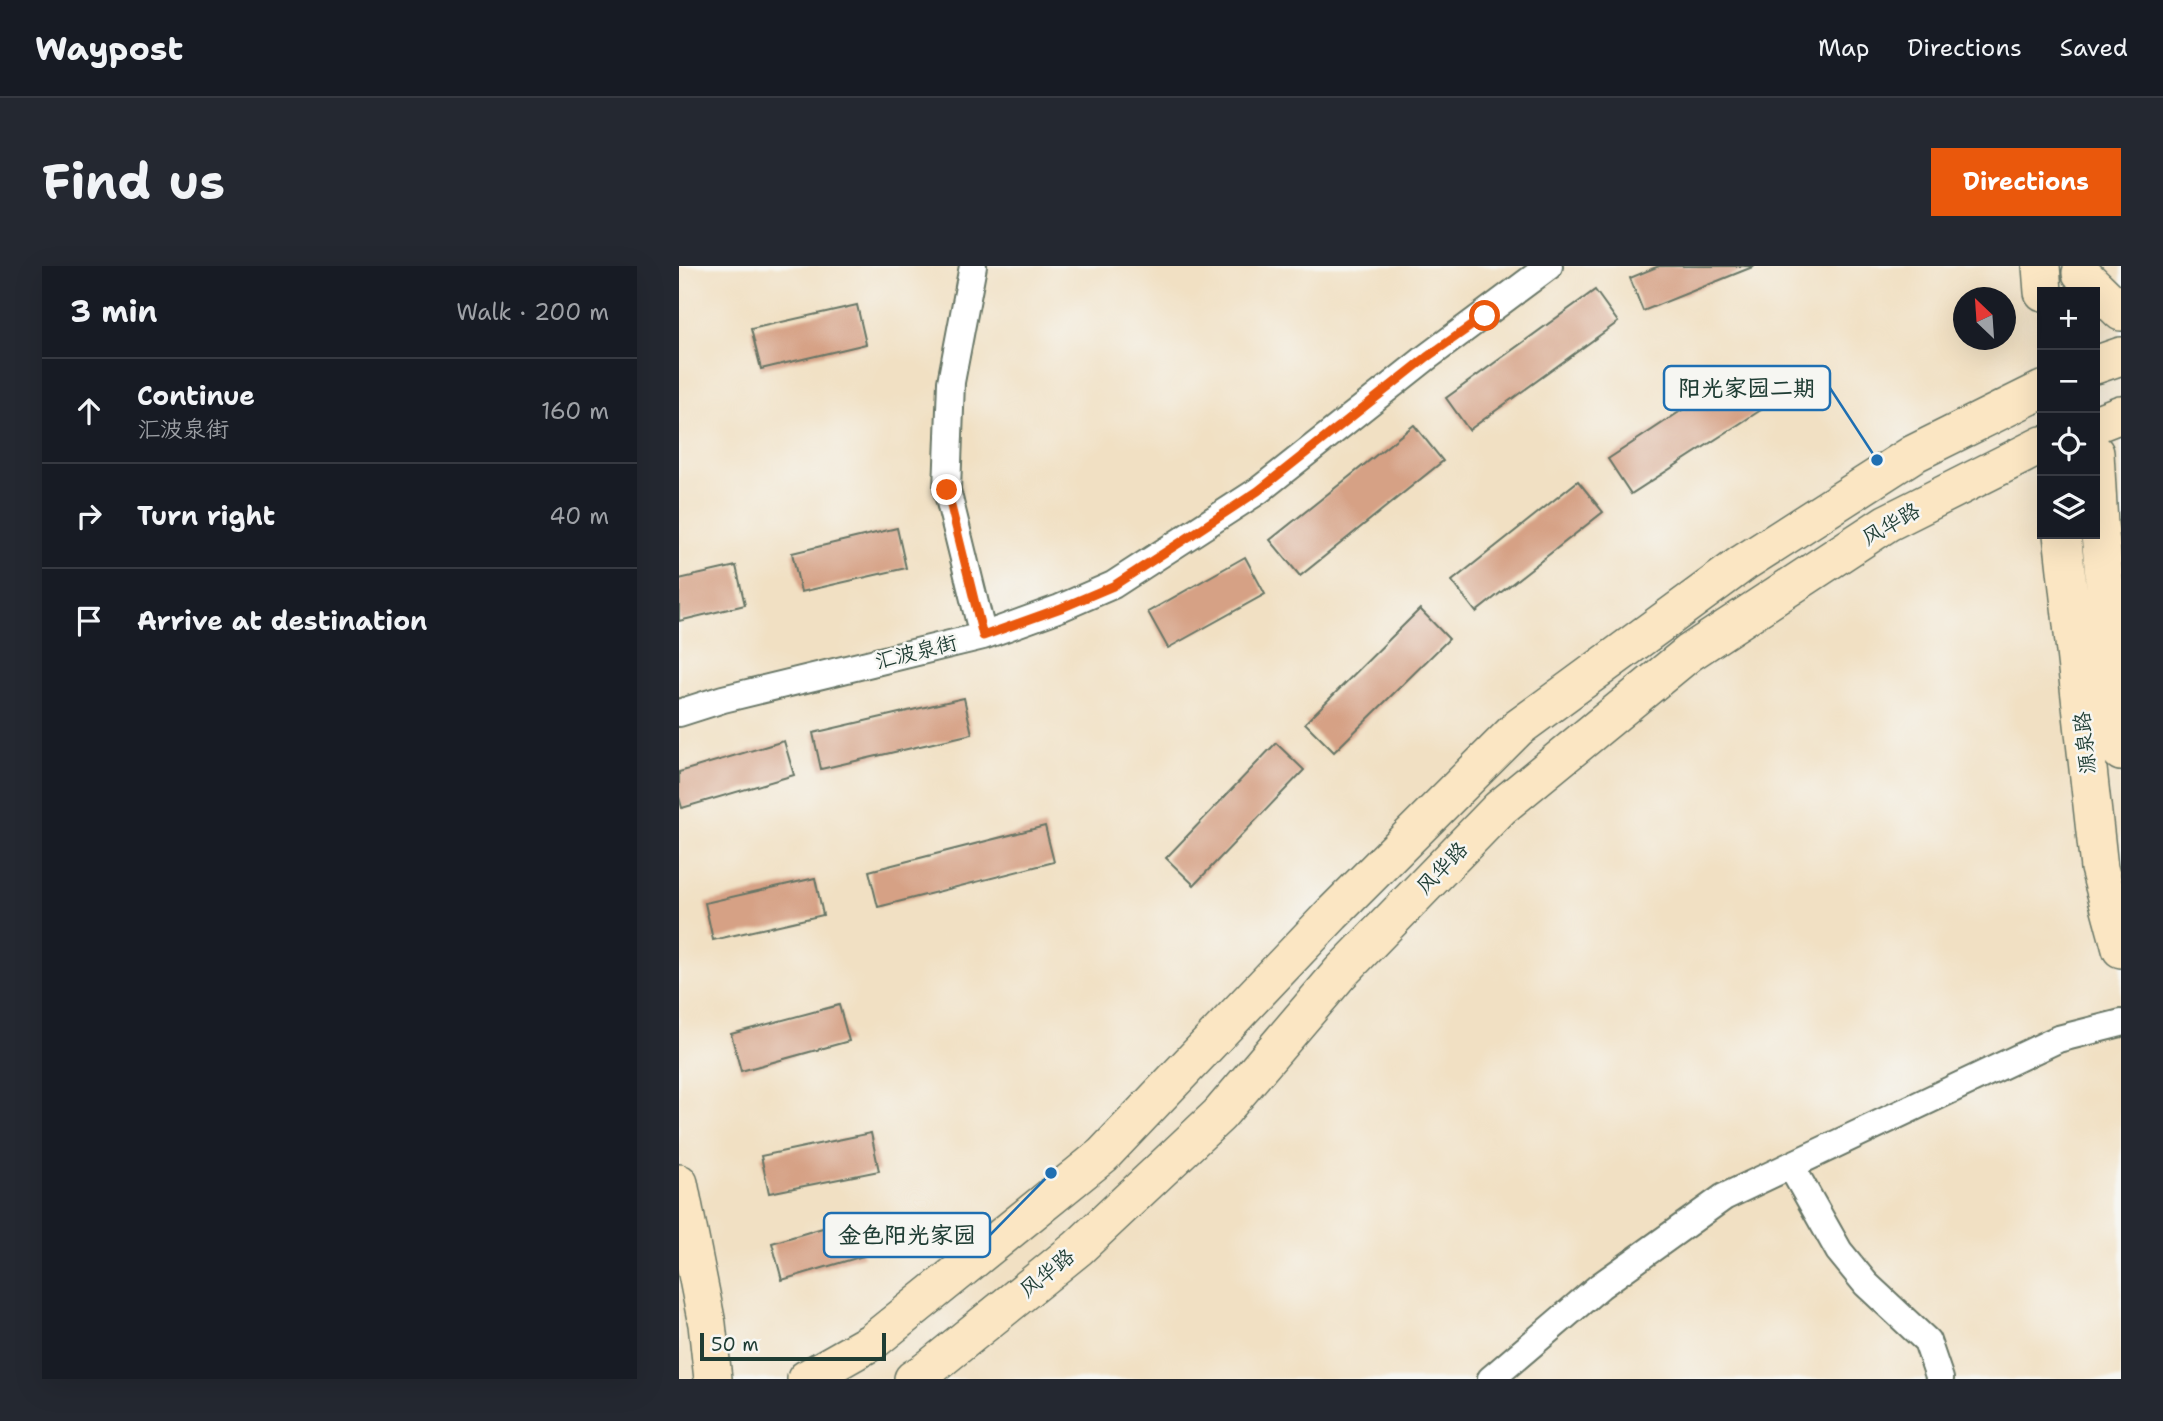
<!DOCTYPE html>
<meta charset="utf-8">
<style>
:root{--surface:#171b24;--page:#242831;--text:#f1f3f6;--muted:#9ea1a6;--line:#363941;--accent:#ea580c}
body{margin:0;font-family:"Shantell Sans","LXGW WenKai TC",sans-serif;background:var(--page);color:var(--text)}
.controls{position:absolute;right:21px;top:21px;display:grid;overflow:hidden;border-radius:0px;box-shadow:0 7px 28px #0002}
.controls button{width:63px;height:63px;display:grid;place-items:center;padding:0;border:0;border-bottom:2px solid var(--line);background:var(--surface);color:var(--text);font:35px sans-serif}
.compass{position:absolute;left:1274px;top:21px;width:63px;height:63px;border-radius:50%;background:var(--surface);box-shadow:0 7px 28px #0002;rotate:335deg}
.scale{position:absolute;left:21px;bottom:18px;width:186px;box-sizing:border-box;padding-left:7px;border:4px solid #1f3d34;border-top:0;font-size:19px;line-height:24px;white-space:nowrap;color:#1f3d34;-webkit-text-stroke:5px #f6f6f2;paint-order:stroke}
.stop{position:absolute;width:21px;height:21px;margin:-16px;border:5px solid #ea580c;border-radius:50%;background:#fff}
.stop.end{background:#ea580c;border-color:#fff;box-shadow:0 2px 7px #0008}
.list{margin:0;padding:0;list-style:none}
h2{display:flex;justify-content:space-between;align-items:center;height:91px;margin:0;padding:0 28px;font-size:30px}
h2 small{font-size:23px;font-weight:400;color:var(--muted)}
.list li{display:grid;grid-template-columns:46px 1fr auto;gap:21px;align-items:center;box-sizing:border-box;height:105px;padding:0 28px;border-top:2px solid var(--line)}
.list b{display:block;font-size:26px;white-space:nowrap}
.list p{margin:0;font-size:23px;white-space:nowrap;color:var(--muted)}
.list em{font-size:23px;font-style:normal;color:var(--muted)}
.icon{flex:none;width:38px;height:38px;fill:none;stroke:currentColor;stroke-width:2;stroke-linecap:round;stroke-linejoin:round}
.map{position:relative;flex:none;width:1442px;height:1113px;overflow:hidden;border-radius:0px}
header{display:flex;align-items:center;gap:42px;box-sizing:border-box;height:98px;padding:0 35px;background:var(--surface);border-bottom:2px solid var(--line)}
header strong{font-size:33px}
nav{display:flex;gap:38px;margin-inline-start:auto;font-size:24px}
.intro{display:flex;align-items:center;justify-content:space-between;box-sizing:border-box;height:168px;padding:0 42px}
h1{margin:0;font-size:49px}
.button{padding:18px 32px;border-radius:0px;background:var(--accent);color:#fff;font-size:24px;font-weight:700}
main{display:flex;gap:42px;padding:0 42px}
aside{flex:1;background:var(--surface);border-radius:0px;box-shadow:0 7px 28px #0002}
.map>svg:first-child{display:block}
</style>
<header>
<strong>Waypost</strong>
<nav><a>Map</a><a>Directions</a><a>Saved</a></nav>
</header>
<div class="intro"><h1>Find us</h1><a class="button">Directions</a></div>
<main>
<aside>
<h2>3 min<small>Walk · 200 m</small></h2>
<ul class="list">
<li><svg class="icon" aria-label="ahead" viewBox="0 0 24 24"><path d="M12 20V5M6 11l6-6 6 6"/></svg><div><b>Continue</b><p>汇波泉街</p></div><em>160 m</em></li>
<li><svg class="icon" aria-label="right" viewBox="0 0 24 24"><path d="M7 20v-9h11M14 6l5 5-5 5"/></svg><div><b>Turn right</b></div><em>40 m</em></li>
<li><svg class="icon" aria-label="arrive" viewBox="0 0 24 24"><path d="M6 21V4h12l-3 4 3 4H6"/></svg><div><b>Arrive at destination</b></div></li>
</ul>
</aside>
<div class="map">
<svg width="1442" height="1113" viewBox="0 0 1442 1113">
<rect width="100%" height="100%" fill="#f6f6f2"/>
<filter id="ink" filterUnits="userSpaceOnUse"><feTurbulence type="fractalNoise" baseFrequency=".0143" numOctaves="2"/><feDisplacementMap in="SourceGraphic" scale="14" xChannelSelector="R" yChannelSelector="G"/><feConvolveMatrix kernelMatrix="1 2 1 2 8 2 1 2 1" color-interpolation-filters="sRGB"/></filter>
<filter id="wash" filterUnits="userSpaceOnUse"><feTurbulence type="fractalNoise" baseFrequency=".00686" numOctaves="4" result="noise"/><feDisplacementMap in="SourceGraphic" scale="28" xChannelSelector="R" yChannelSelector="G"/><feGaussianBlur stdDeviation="1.57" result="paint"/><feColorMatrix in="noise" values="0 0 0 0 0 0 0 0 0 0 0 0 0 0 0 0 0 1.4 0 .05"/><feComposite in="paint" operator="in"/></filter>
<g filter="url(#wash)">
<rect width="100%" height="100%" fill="#f1e0c3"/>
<g id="blocks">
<path fill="#d6a185" d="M980 0H1076L964 45 951 12Z
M916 24 939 56 790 164 767 132Z
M178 39 187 78 82 103 72 63Z
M1061 106 1085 142 952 228 929 193Z
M735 159 764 195 621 310 591 274Z
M899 215 924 246 797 346 773 315Z
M218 262 227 302 122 326 113 287Z
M566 291 586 328 489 382 469 346Z
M57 300 66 339 0 355V313Z
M741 343 770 373 655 486 626 457Z
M285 432 293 468 142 503 134 467Z
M105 475 115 509 3 542 0 531V506Z
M597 477 625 504 515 619 487 592Z
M366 560 375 596 199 641 190 605Z
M136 612 144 649 34 674 26 637Z
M160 739 170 775 62 805 52 768Z
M192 867 200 905 90 927 82 890Z
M174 953 184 990 103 1014 93 977Z"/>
</g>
</g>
<g filter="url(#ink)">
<use href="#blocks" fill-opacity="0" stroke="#687666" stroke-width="2"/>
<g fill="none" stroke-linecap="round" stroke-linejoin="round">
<g stroke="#687666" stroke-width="30">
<path id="street" d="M294 0 272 116 268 224 304 370
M0 447 44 433 304 370 381 342 434 319 579 225 748 91 870 0
M1112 900 1160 985 1187 1018 1248 1075 1261 1113
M812 1113 921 1020 1045 931 1379 773 1442 757"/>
</g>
<g stroke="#687666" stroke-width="40">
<path id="secondary" d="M1362 0 1364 26
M1402 7 1442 46
M1416 99 1442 90
M1416 158 1442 148
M1416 187 1420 258 1442 486
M1383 268 1420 602 1442 683
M0 917 28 1058 34 1113
M127 1113 194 1075 424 889 653 648 839 462 1064 297 1234 188 1363 124
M234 1113 247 1105 399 982 540 849 661 707 821 542 1010 387 1208 257 1363 179"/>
</g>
<use href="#street" stroke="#fff" stroke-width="26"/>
<use href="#secondary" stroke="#fbe6c3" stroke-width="37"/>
</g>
</g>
<g fill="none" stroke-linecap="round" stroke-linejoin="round" filter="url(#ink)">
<path stroke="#ea580c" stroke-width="9" d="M268 224 304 370 382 342 434 320 502 276 579 225 748 91 806 50"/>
</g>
<g text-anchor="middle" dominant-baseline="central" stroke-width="5" stroke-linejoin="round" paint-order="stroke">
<g font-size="21" fill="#1f3d34" stroke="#f6f6f2">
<text transform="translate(1212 258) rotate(-30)">风华路</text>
<text transform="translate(237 386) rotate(-14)">汇波泉街</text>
<text transform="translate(1406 477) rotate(-96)">源泉路</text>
<text transform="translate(763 602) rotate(-46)">风华路</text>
<text transform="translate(368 1007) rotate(-39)">风华路</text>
</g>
</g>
<path fill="none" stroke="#1f6fb2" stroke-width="2.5" d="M1198 194L1151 122M372 907L311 969"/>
<g fill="#1f6fb2" stroke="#f6f6f2" stroke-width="2.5">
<circle cx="1198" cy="194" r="7"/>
<circle cx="372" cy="907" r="7"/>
</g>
<g fill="#f6f6f2" stroke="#1f6fb2" stroke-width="2.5">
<rect x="985" y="100" width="166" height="44" rx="7"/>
<rect x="145" y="947" width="166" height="44" rx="7"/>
</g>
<g font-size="23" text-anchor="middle" font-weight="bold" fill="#1f3d34">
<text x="1068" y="130">阳光家园二期</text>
<text x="228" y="977">金色阳光家园</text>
</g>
</svg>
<div class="controls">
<button>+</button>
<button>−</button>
<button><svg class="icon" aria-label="locate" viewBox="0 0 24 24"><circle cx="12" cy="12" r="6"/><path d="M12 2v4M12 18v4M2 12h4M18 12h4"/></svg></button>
<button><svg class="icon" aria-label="layers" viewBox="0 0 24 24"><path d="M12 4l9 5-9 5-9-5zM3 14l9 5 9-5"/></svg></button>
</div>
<svg class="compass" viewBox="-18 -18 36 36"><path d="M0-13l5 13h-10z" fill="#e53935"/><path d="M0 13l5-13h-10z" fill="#9ea1a6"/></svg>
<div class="scale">50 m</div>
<div class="stop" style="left:806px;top:50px"></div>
<div class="stop end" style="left:268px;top:224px"></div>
</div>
</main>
